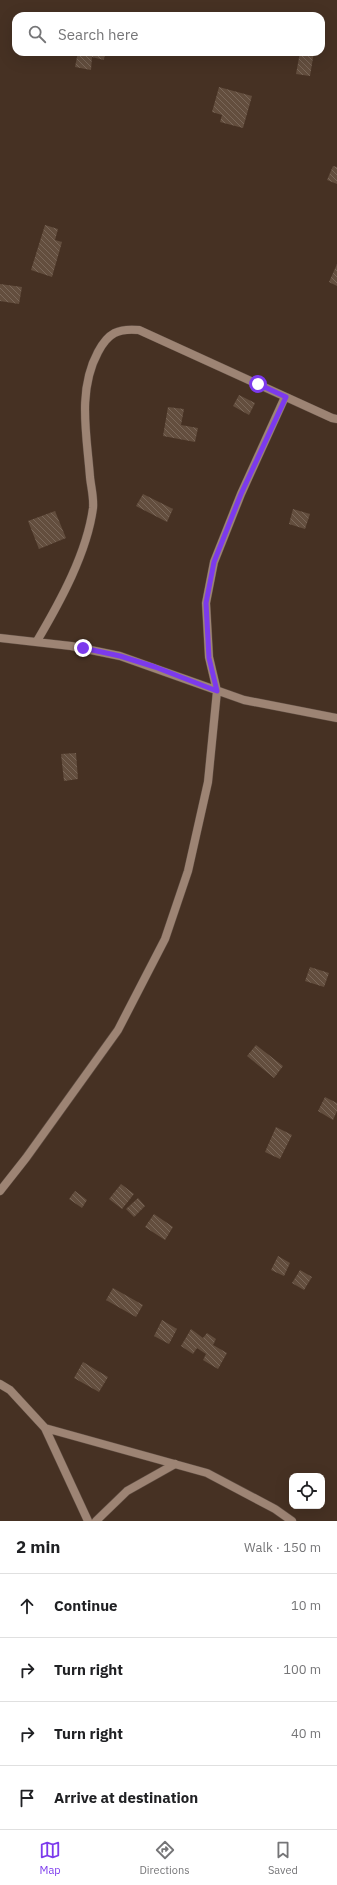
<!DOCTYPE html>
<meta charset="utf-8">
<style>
:root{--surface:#fff;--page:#f2f2f2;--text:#202124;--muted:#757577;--line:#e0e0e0;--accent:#7c3aed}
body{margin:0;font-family:"IBM Plex Sans",sans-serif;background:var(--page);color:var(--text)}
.controls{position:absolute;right:12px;bottom:12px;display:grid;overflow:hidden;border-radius:8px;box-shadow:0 4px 16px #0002}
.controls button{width:36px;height:36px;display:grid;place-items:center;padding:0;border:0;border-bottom:1px solid var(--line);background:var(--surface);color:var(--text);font:20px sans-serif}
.stop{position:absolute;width:12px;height:12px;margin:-9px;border:3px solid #7c3aed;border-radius:50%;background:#fff}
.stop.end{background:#7c3aed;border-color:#fff;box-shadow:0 1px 4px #0008}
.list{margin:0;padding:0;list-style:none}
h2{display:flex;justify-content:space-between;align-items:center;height:52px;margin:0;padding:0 16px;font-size:17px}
h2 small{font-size:13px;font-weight:400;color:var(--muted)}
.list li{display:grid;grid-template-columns:26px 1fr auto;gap:12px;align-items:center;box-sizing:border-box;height:64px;padding:0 16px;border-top:1px solid var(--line)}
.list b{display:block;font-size:15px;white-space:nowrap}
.list em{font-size:13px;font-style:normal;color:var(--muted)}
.icon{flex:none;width:22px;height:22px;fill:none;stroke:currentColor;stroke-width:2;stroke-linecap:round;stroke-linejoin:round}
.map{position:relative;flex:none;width:337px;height:1521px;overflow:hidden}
.search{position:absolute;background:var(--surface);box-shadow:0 4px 16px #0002;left:12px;right:12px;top:12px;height:44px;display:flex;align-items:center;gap:10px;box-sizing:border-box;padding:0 14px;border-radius:12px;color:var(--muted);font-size:15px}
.sheet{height:308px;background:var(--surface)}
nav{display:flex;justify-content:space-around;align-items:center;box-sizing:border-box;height:56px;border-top:1px solid var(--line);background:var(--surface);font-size:11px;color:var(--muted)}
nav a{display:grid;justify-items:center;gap:2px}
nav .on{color:var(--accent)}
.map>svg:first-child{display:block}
</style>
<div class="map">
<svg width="337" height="1521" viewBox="0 0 337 1521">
<defs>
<pattern id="building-back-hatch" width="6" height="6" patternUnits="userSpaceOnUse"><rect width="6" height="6" fill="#634e3e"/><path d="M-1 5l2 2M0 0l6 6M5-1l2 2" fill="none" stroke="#7a6759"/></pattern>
</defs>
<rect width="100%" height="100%" fill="#463123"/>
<path fill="url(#building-back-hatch)" d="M78 52H105L104 60 92 57 91 70 75 67Z
M300 52H314L310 76 296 74Z
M219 87 252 96 243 128 220 122 222 115 212 112Z
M333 166 337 167V184L327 180Z
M45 225 58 229 55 240 62 242 52 277 31 270Z
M337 264V286L329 282Z
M0 284 22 287 19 304 0 301Z
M239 395 255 403 249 415 233 406Z
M168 407 184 409 181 425 198 428 195 442 163 436Z
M143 494 173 509 167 522 136 506Z
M293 509 310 514 305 529 289 524Z
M55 511 66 538 39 549 28 521Z
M76 753 78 779 64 781 61 754Z
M310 967 329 973 324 987 305 981Z
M256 1045 283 1066 274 1078 247 1056Z
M325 1097 337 1103V1111L333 1120 318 1111Z
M276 1127 292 1135 280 1159 265 1152Z
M121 1184 134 1194 122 1209 109 1199Z
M75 1191 87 1200 82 1208 69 1199Z
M138 1198 145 1206 134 1217 126 1209Z
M154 1214 173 1227 165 1240 145 1227Z
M278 1256 290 1263 284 1276 271 1270Z
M300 1270 312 1277 304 1290 292 1283Z
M113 1288 143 1305 136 1317 106 1300Z
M162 1320 177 1329 169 1344 154 1336Z
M191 1329 203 1338 207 1333 216 1339 213 1345 227 1353 218 1369 203 1360 206 1354 197 1348 193 1354 181 1346Z
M83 1362 108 1377 99 1392 74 1378Z"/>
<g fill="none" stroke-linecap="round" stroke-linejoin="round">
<g stroke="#5e4c41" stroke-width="9">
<path id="street" d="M0 638 71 646 120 656 244 700 337 718
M37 641C60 602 87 553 93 508 94 498 91 487 90 477 87 436 77 391 98 352 108 333 118 328 139 330L332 418 337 419
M0 1191 26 1158 118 1030 165 939 188 871 208 782 217 691 209 657 206 603 214 562 241 494 285 397
M0 1384 10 1390 45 1428 88 1521
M45 1428 207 1473 275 1509 292 1521
M96 1521 127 1491 175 1464"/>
</g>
<use href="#street" stroke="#9d8474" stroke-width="8"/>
</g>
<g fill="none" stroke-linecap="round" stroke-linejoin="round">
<path stroke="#7c3aed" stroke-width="5" d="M83 648 120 656 155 667 217 691 209 658 206 603 214 562 241 494 286 397 258 384"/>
</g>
</svg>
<div class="controls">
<button><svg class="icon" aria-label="locate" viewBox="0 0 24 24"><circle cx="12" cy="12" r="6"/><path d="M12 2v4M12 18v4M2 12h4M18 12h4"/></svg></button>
</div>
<div class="stop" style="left:258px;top:384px"></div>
<div class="stop end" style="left:83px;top:648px"></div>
<div class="search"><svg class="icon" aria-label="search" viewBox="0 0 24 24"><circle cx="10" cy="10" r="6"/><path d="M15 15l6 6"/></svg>Search here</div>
</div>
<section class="sheet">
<h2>2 min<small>Walk · 150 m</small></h2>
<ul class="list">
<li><svg class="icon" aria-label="ahead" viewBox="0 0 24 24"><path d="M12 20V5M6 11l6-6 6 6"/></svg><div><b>Continue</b></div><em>10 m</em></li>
<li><svg class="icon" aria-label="right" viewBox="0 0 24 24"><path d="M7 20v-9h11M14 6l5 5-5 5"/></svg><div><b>Turn right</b></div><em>100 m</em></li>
<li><svg class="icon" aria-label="right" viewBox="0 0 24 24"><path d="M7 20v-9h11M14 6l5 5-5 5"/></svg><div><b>Turn right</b></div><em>40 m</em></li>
<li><svg class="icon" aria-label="arrive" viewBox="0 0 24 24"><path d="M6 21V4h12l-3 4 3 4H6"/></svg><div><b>Arrive at destination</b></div></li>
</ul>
</section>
<nav>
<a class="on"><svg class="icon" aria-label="map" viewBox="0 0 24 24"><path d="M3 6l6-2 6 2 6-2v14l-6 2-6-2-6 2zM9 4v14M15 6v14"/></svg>Map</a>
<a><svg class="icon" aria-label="directions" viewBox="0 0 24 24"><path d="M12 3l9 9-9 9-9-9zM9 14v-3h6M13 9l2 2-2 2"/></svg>Directions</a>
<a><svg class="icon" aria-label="saved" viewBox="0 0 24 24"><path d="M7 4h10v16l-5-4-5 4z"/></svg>Saved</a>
</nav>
